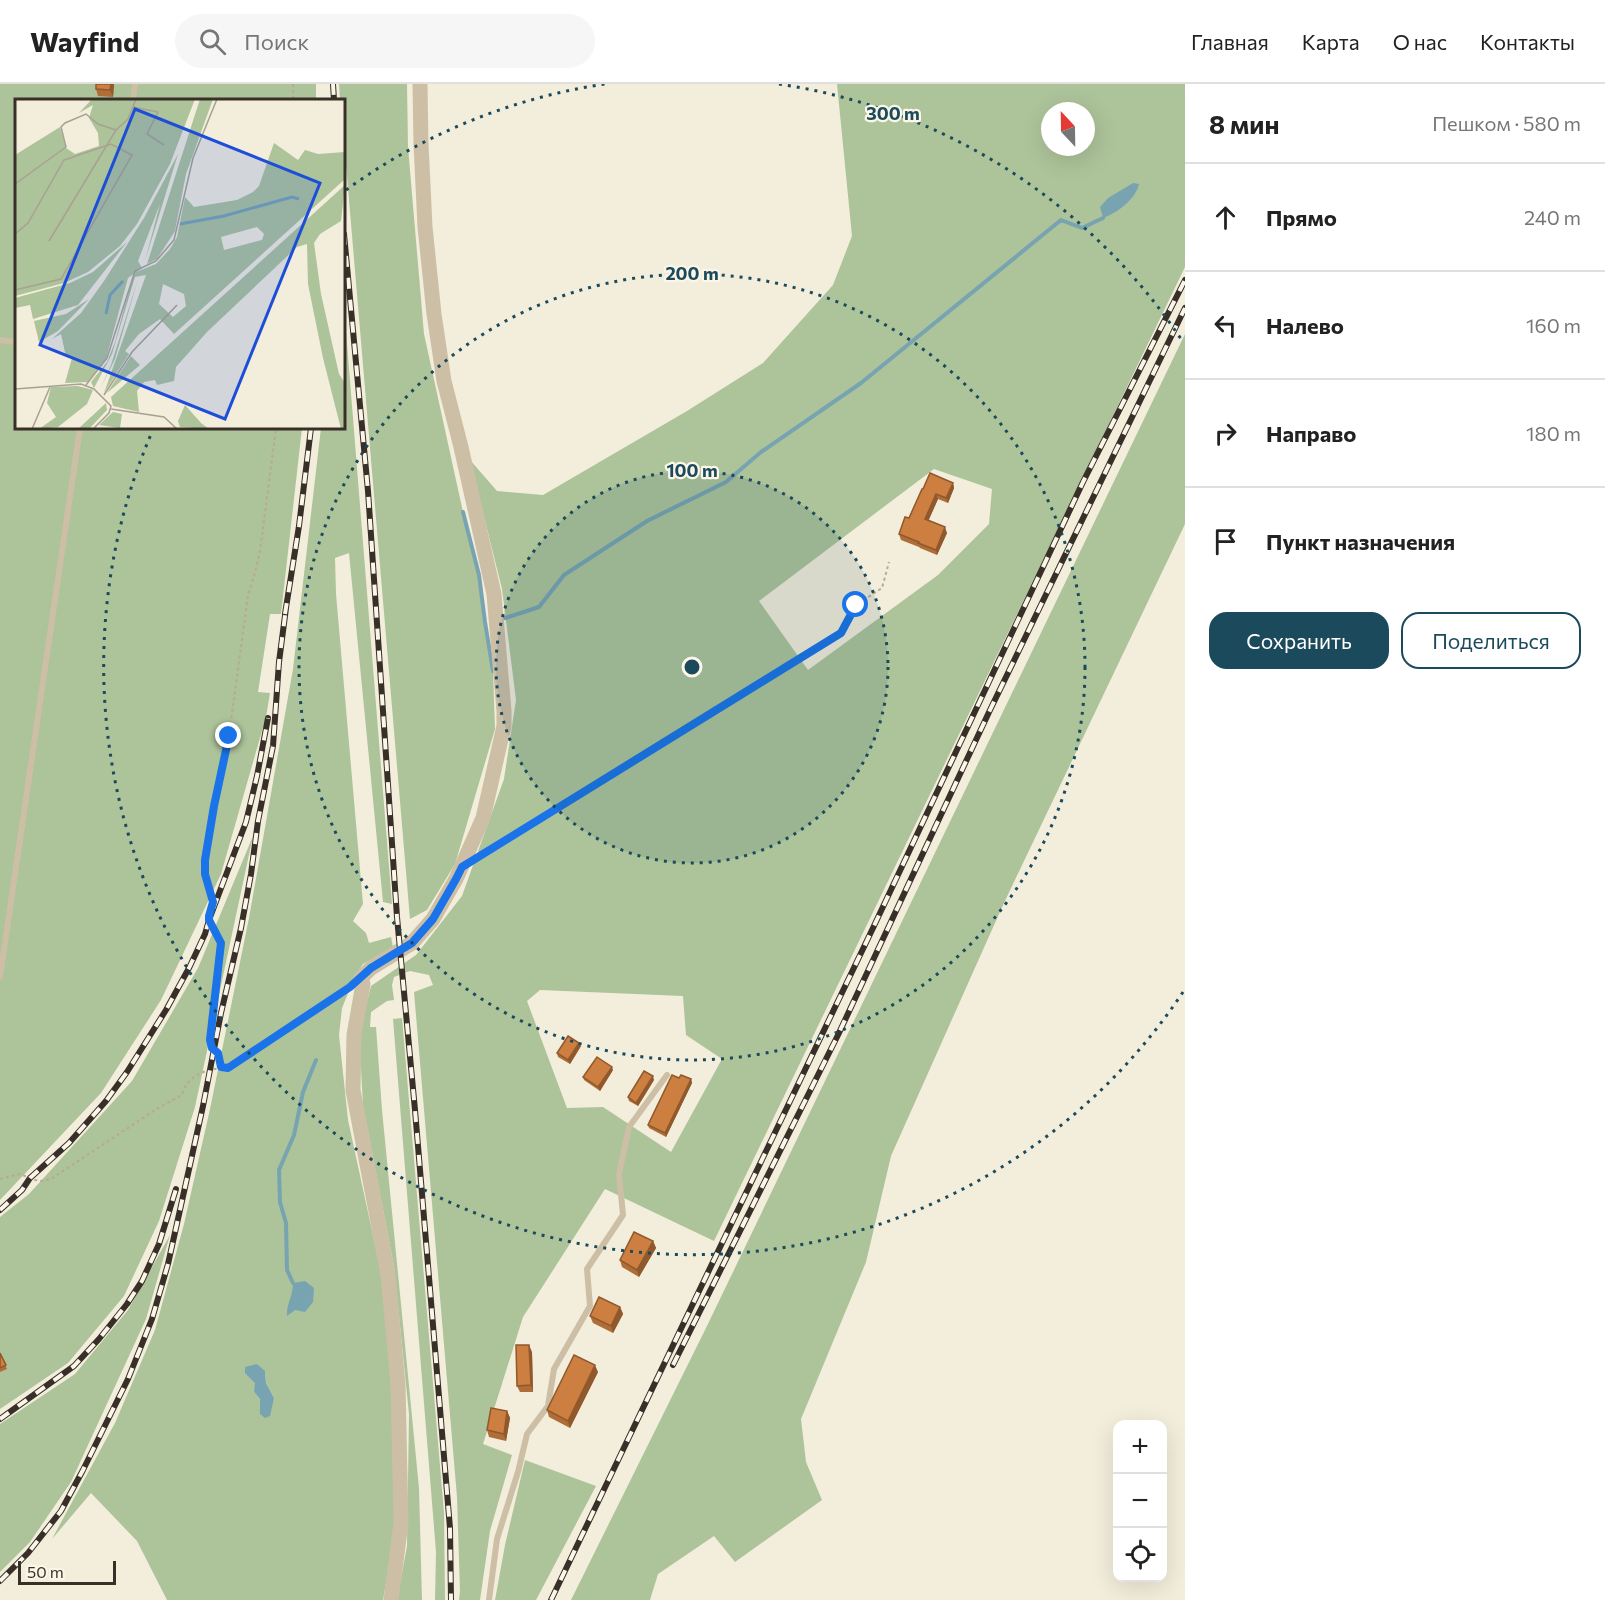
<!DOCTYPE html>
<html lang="ru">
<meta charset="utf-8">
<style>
:root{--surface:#fff;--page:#f6f6f6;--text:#222;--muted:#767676;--line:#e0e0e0;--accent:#1b4a5c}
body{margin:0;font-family:Commissioner,sans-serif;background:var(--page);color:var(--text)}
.controls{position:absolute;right:18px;bottom:18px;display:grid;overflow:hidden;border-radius:12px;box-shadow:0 6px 24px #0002}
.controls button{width:54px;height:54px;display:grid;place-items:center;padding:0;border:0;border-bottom:2px solid var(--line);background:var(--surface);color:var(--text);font:30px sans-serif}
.compass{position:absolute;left:1041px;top:18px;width:54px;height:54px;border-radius:50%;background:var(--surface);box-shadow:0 6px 24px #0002;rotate:338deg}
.scale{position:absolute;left:18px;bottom:15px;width:98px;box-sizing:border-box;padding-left:6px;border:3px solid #383028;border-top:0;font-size:16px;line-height:21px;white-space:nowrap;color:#383028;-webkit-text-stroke:4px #fbf6e8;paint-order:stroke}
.stop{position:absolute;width:18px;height:18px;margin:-14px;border:4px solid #1a73e8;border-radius:50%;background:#fff}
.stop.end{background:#1a73e8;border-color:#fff;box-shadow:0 2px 6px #0008}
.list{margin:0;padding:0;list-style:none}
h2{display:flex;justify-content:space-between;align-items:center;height:78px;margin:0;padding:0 24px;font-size:26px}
h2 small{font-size:20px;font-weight:400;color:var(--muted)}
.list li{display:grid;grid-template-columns:39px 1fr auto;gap:18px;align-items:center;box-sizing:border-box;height:108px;padding:0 24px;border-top:2px solid var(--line)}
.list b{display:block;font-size:22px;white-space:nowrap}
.list em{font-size:20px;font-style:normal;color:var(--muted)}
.actions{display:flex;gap:12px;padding:18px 24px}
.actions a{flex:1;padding:14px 0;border:2px solid var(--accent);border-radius:18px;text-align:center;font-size:21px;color:var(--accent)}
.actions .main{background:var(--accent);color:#fff}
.icon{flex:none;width:33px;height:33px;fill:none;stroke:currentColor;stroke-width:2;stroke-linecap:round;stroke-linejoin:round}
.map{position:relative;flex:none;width:1185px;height:1516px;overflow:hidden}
header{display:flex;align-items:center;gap:36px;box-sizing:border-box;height:84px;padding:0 30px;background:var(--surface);border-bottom:2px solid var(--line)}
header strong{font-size:28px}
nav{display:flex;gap:33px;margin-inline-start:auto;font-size:21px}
.search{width:420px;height:54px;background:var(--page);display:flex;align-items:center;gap:15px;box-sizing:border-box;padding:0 21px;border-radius:33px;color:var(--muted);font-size:22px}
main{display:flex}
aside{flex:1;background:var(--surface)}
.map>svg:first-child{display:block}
</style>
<header>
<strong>Wayfind</strong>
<div class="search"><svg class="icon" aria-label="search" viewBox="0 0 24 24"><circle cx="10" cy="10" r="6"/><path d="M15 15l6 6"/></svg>Поиск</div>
<nav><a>Главная</a><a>Карта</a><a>О нас</a><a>Контакты</a></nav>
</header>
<main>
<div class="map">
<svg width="1185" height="1516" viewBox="0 0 1185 1516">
<rect width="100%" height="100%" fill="#f3eddb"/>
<path fill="#adc39a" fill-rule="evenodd" d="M0 0H316V16H16V344H302L281 530H270L258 608 270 609 266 633 221 790 161 916 101 1009 0 1116Z
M339 0H407L408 63 424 250 463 428 479 491 485 538 493 587 495 645 455 780 427 826 410 835 344 57V16H340Z
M837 0H1185V183L714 1157 605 1105 523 1233 483 1360 512 1371 490 1447 480 1516H459L460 1507 457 1413 414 908 433 901 429 891 410 887 394 893 392 901 394 916 387 917 371 928 370 943H376L382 1026 419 1404 422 1516H397L407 1462 409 1330 394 1183 363 1021 359 950 371 902 416 871 462 812 504 695 516 616 502 505 470 376 497 407 543 411 687 327 763 279 833 201 852 152ZM1050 27H1086V63H1050ZM934 385 992 405 989 440 938 491 808 586 759 517ZM540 906 683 912 686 951 722 975 671 1068 603 1023 567 1024 527 917Z
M344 222 392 820 383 818 349 469 335 474 336 510 363 820 353 837 366 849 369 859 391 853 393 863 363 880 355 892 342 924 339 951 348 1036 384 1202 391 1292 395 1449 383 1516H167L137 1457 91 1409 52 1455 115 1339 155 1246 184 1140 210 1025 249 834 293 585 321 344H344ZM265 1287 266 1299 274 1314 260 1330V1315L254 1308 256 1299Z
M1185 250V440L1003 821 891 1072 866 1178 801 1335 806 1378 822 1416 735 1478 714 1452 658 1490 650 1516H571L706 1244Z
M253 752 195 1023 159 1137 124 1212 68 1279 0 1325V1133L29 1110 132 997 198 884Z
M402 934 444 1429 445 1516H435L436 1468 393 935Z
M170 1151 146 1235 71 1398 30 1458 0 1488V1340L75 1290 128 1226Z
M525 1376 596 1402 536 1516H495L505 1461Z"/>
<path fill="#78a4b2" d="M1133 99 1139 100C1136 115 1117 129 1103 134L1100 123 1108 114Z
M305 1197 314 1204 313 1218 305 1228 295 1226 287 1232C286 1221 293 1212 293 1199Z
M257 1280 265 1287 266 1299 274 1314 270 1332 265 1334 260 1330V1315L254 1308 255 1299 245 1289V1283Z"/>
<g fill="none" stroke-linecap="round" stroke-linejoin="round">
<path stroke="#78a4b2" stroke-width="4" d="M463 428 479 491 485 538 493 587
M505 534 539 523 564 491 647 437 726 398 761 368 861 299 1061 136 1082 144 1103 134
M293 1199 287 1186 286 1139 280 1118 279 1086 294 1051 303 1008 316 976"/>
<path stroke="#b8aa90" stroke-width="2" stroke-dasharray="3 3" stroke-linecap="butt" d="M293 0V16
M482 770 841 549 856 521 882 504 889 478
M221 983 218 969 212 964 210 956 221 859 209 836V832L213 818 205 790V776L214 721 229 652 248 511 255 488 260 467 276 344
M0 1095 20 1090 35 1096 42 1097 51 1095 158 1024 182 1011C187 990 209 984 228 984L347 905"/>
<path stroke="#ccbfa6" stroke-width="6" d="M133 16 135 0
M0 256 16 258
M0 893 80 344
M489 1516 497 1455 518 1388 527 1350 548 1322 554 1285 590 1222 587 1185 623 1131 619 1090 629 1043 667 991"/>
<path stroke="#ccbfa6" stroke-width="15" d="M391 1516 401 1439 398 1301 388 1191 353 1006 354 951 363 900 361 894 371 884 412 859 433 835 456 795 483 734 504 642V627L494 510 461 363 444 297 434 230 425 143 421 60 420 0"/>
<g stroke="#383028" stroke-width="6">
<path id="rail" d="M333 0 334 16
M344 150 368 407 397 833 415 1026 450 1444 451 1516
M285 530 299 442 311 344
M0 1126 22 1106 30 1094 69 1059 106 1017 127 988 166 926 189 884 205 850 209 836 246 738 257 692 268 634
M673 1281 838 951 990 626 1185 224
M0 1335 74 1282 99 1255 127 1220 142 1197 159 1160 176 1105
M0 1497 28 1469 61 1427 83 1386 128 1295 152 1235 168 1180 203 1022 221 929 241 844 251 790 258 737 273 662 279 578 286 524
M551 1516 873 844 1083 398 1185 196"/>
</g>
<use href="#rail" stroke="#fbf6e8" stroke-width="4" stroke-dasharray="11" stroke-linecap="butt"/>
</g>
<path fill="#af6d37" d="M96 0H114L113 13 98 12 96 5Z
M953 399 954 404 948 419 938 415 928 437 947 449 937 471 920 464 919 463 901 456 899 450 909 434 923 405Z
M581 962 570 980 558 973 557 969Z
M613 986 600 1007 584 996 583 993Z
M679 994 691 995 692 999 666 1053 649 1044 648 1041Z
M654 996 638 1022 629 1017 628 1013Z
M653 1157 656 1164 639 1193 622 1183 620 1176Z
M620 1223 623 1230 613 1249 593 1239 590 1232Z
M532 1268 533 1308H520L517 1302Z
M0 1269 7 1285 0 1288Z
M598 1288 570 1344 549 1333 547 1326Z
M507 1327 510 1334 506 1357 489 1353 487 1346Z"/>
<path fill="#8f592d" d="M111 0H114L113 13 110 6Z
M953 399 954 404 948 419 946 414Z
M936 410 938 415 927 440 925 435Z
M945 443 947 449 937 471 936 466Z
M579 959 581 962 570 980 568 976Z
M612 983 613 986 600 1007 598 1003Z
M653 992 654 996 638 1022 636 1019Z
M691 995 692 999 666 1053 665 1049Z
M653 1157 656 1164 639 1193 637 1186Z
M620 1223 623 1230 613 1249 611 1242Z
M529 1261 532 1268 533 1308 531 1301Z
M595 1281 598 1288 570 1344 568 1337Z
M507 1327 510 1334 506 1357 504 1350Z"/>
<path fill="#cc7f40" stroke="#8f592d" stroke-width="1.5" d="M96 0H111L110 6 96 5Z
M930 389 953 399 946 414 936 410 925 435 945 443 936 466 918 459 919 458 899 450 905 433 909 434 922 405H923Z
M568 952 579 959 568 976 557 969Z
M597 973 612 983 598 1003 583 993Z
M644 987 653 992 636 1019 628 1013Z
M672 991 679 994 681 991 691 995 665 1049 648 1041Z
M634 1148 653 1157 637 1186 620 1176Z
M599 1213 620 1223 611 1242 590 1232Z
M516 1261H529L531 1301 517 1302Z
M0 1269 6 1281 0 1284Z
M574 1271 595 1281 568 1337 547 1326Z
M491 1324 507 1327 504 1350 487 1346Z"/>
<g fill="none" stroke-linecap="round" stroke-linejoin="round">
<path stroke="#1a73e8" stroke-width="8" d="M229 652 214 722 205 776V790L213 818 209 832V836L221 859 210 956 212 964 218 969 221 983 228 984 350 903 371 884 412 859 433 835 456 795 462 783 841 549 856 521"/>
</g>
<circle cx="692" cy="583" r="196" fill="#1b4a5c" fill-opacity=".12"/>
<g fill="none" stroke="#1b4a5c" stroke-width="3" stroke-dasharray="3 6">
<circle cx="692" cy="583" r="196"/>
<circle cx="692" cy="583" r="393"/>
<path d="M1183 908A589 589 0 0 1 152 348M346 106A589 589 0 0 1 605 0M779 0A589 589 0 0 1 1183 258"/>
</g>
<g transform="translate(15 15)">
<rect width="330" height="330" fill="#f3eddb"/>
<path d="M77 0H180L155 65 122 125 105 147 73 173 49 184 0 197V56L45 28 51 49 60 55 84 47 83 34 74 19 78 6 64 14ZM185 0H198L171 75 160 132 142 160 132 165ZM259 44 283 61 290 51 303 55 330 53V80L159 235 145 220 124 235 110 252 114 255 89 294 131 176 120 178 97 255 79 289 76 283 92 263 100 243 117 180 121 173 141 165 155 150 162 138 170 98 179 108 222 101 238 93 244 87ZM242 128 249 135 247 141 209 151 206 138ZM148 185 169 195 171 207 158 218 144 205ZM163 55 130 162 145 105 123 162 127 169 113 179 91 260 73 283 50 284 57 259 51 258 46 235 37 240 66 214 89 182 129 119ZM330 86 326 122 305 135 299 144 306 195 324 275 330 284V330H326L308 259 293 185 292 145 282 148 192 233 161 268 159 282 142 286 140 281 129 283 122 292 124 313 98 307 96 298ZM112 143 63 206 18 220 15 206 0 209V199L55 184 78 173ZM123 180 100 260 85 290 96 266ZM74 200 43 232 24 243 19 222 51 215ZM116 257 125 266 92 294ZM63 287 78 291 72 305 43 328 24 330 41 318 32 304 36 288ZM91 304 92 311 74 330H63ZM170 306 186 324 194 330 165 328 163 322ZM98 313 107 315 105 329 84 326Z" fill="#adc39a" fill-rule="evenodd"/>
<path fill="none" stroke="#78a4b2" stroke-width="3" d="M165 125 209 117 277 98 284 100M91 215 95 196 108 182"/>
<path fill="none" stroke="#a8a193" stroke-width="1.5" d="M118 8 143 13 132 35 149 46M0 85 51 48 46 28 50 24 71 15 83 25 101 31M0 135 13 124 49 61 96 45 117 56 46 180 0 191M34 142 101 31 113 20 121 0M71 286 92 259 120 172 141 162 159 141 178 59 202 0M0 290 66 285 79 290 96 307 94 314 78 330M89 296 117 253 162 206M96 310 149 318 162 330M17 330 35 288"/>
<path fill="#1d4ed8" fill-opacity="0.15" stroke="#1d4ed8" stroke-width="3" d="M120 10 305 84 210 320 25 246Z"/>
<rect width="330" height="330" fill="none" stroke="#383028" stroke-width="3"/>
</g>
<circle cx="692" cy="583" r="9" fill="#1b4a5c" stroke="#fbf6e8" stroke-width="3"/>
<g font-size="18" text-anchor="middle" font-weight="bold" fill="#1b4a5c" stroke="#fbf6e8" stroke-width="4.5" stroke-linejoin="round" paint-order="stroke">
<text x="893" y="36">300 m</text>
<text x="692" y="196">200 m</text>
<text x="692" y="393">100 m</text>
</g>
</svg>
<div class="controls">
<button>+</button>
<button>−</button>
<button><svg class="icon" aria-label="locate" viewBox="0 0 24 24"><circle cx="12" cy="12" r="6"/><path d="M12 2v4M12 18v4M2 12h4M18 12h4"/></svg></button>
</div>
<svg class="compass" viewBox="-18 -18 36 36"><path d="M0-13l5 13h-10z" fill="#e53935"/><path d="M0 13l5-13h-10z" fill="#767676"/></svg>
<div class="scale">50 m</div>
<div class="stop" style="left:856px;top:521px"></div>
<div class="stop end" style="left:229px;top:652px"></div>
</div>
<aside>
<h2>8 мин<small>Пешком · 580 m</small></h2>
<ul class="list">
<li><svg class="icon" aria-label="ahead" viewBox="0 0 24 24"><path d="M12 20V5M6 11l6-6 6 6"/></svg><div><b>Прямо</b></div><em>240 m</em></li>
<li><svg class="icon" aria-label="left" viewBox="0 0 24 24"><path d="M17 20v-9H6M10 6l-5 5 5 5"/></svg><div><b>Налево</b></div><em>160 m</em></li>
<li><svg class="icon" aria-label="right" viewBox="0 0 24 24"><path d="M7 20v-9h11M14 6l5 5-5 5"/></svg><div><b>Направо</b></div><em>180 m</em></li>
<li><svg class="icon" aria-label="arrive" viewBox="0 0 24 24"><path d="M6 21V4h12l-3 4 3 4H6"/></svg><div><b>Пункт назначения</b></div></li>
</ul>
<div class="actions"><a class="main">Сохранить</a><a>Поделиться</a></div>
</aside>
</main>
